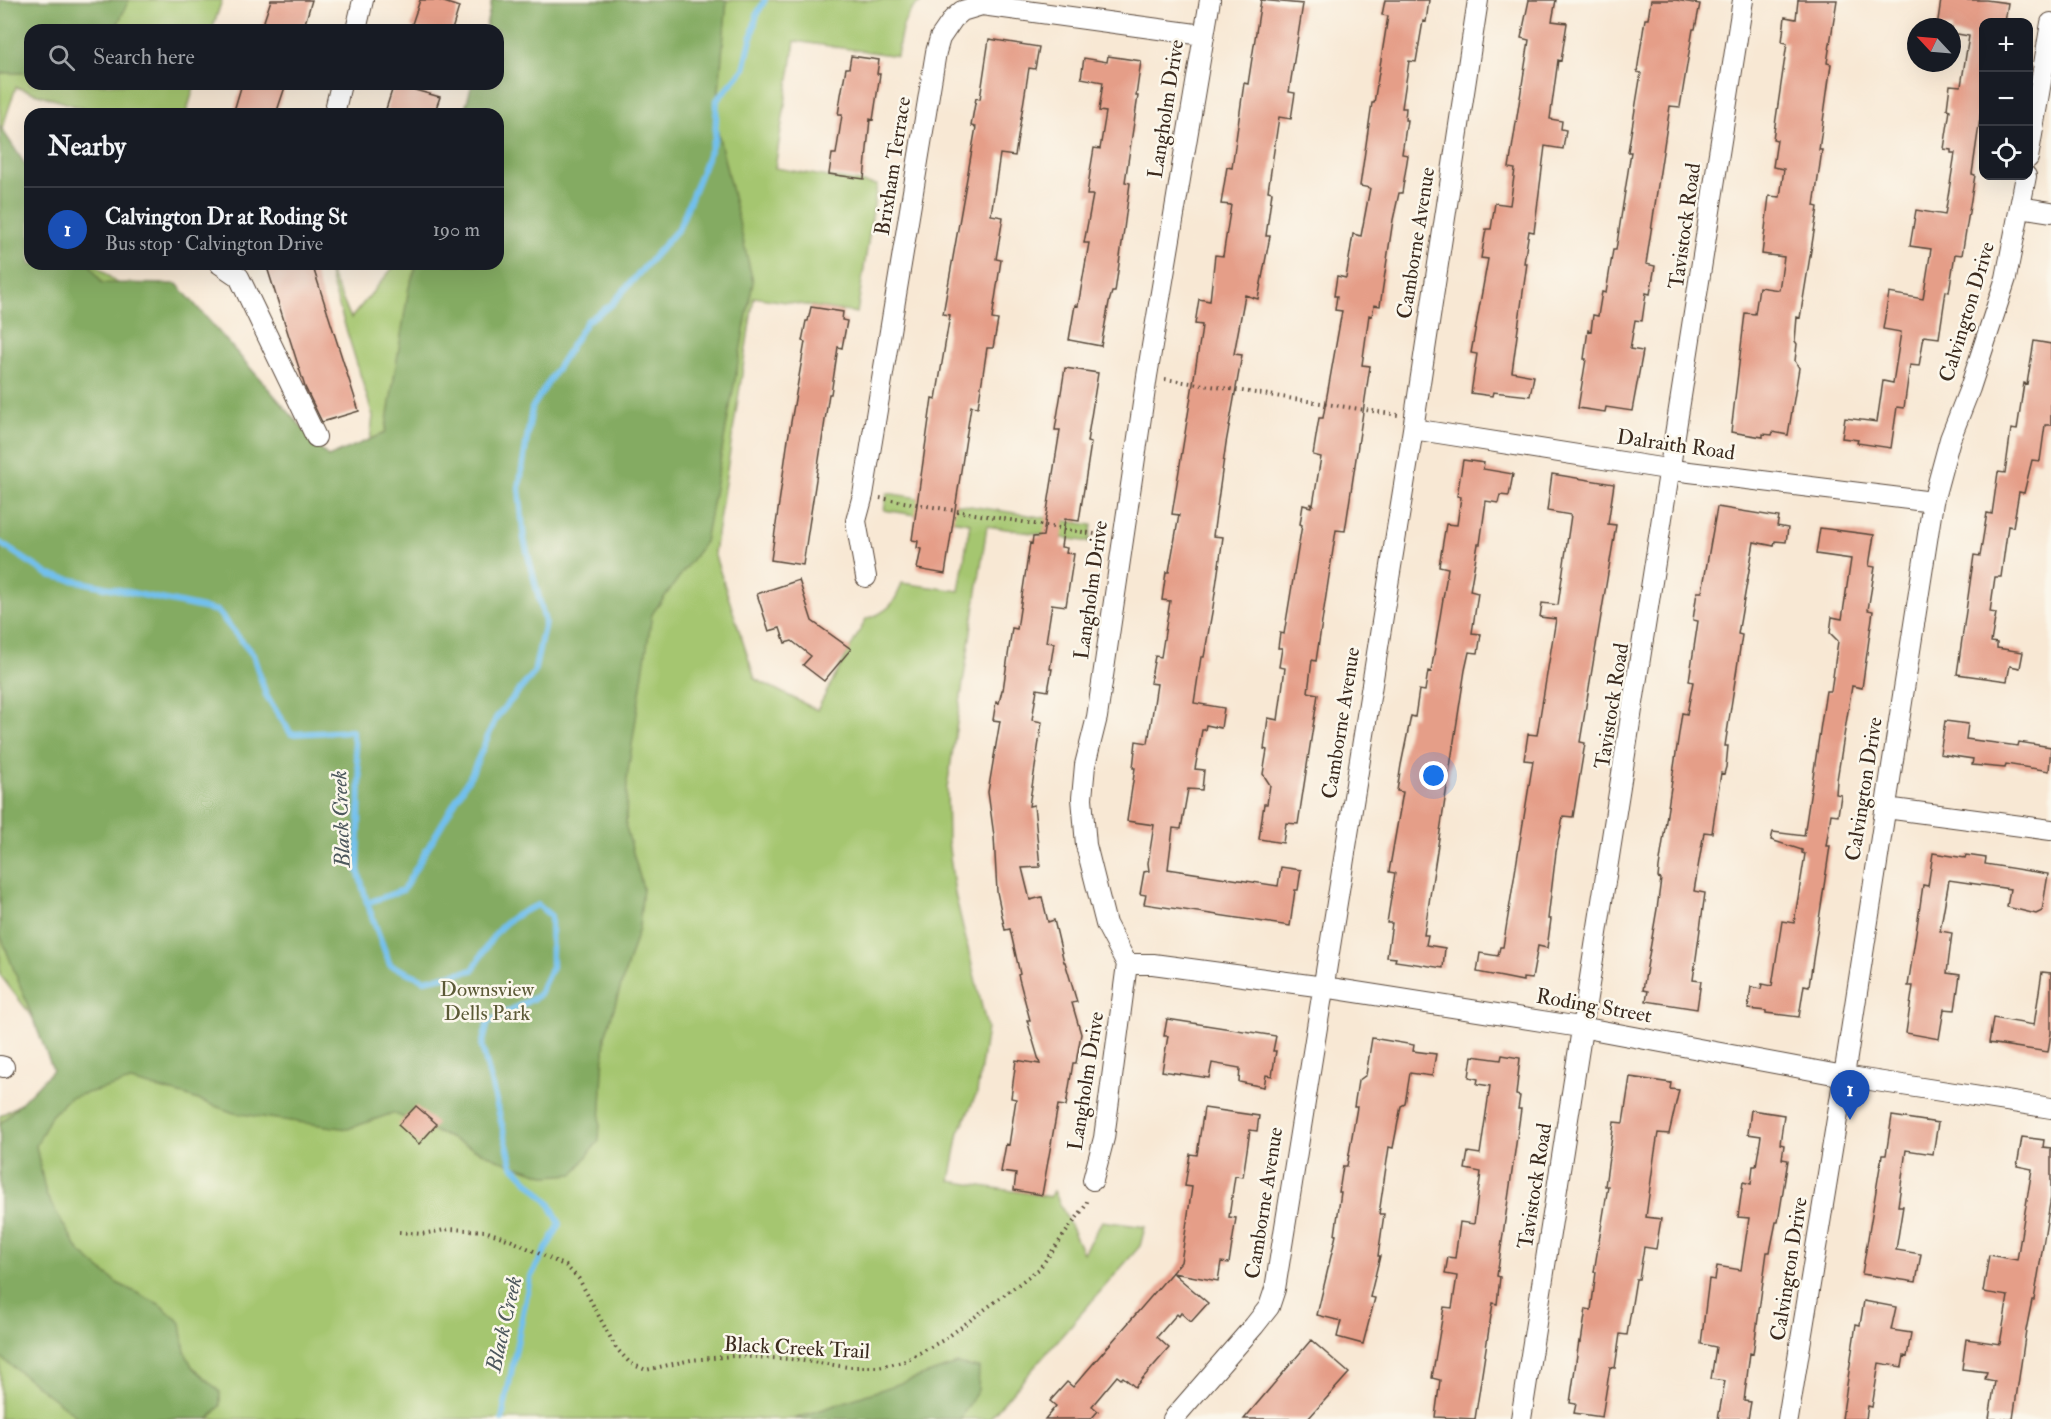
<!DOCTYPE html>
<meta charset="utf-8">
<style>
:root{--surface:#171b24;--page:#20242c;--text:#f1f3f6;--muted:#9ea1a6;--line:#363941;--accent:#b45309}
body{margin:0;font-family:"IM FELL Double Pica",serif;background:var(--page);color:var(--text)}
.controls{position:absolute;right:18px;top:18px;display:grid;overflow:hidden;border-radius:12px;box-shadow:0 6px 24px #0002}
.controls button{width:54px;height:54px;display:grid;place-items:center;padding:0;border:0;border-bottom:2px solid var(--line);background:var(--surface);color:var(--text);font:30px sans-serif}
.compass{position:absolute;left:1907px;top:18px;width:54px;height:54px;border-radius:50%;background:var(--surface);box-shadow:0 6px 24px #0002;rotate:296deg}
.you{position:absolute;left:1434px;top:776px;width:21px;height:21px;margin:-15px;border:4px solid #fff;border-radius:50%;background:#1a73e8;box-shadow:0 0 0 9px #1a73e833}
.badge{display:grid;place-items:center;width:39px;height:39px;border-radius:50%;background:var(--accent);color:#fff;font-size:20px;font-weight:700}
.pin{position:absolute;translate:-50% -50px;filter:drop-shadow(0 2px 3px #0008)}
.pin::after{content:'';position:absolute;top:32px;width:21px;height:18px;background:inherit;clip-path:polygon(0 0,100% 0,50% 100%)}
.list{margin:0;padding:0;list-style:none}
h2{display:flex;justify-content:space-between;align-items:center;height:78px;margin:0;padding:0 24px;font-size:26px}
h2 small{font-size:20px;font-weight:400;color:var(--muted)}
.list li{display:grid;grid-template-columns:39px 1fr auto;gap:18px;align-items:center;box-sizing:border-box;height:84px;padding:0 24px;border-top:2px solid var(--line)}
.list b{display:block;font-size:22px;white-space:nowrap}
.list p{margin:0;font-size:20px;white-space:nowrap;color:var(--muted)}
.list em{font-size:20px;font-style:normal;color:var(--muted)}
.icon{flex:none;width:33px;height:33px;fill:none;stroke:currentColor;stroke-width:2;stroke-linecap:round;stroke-linejoin:round}
.map{position:relative;flex:none;width:2051px;height:1419px;overflow:hidden}
.search{position:absolute;background:var(--surface);box-shadow:0 6px 24px #0002;left:24px;top:24px;width:480px;height:66px;display:flex;align-items:center;gap:15px;box-sizing:border-box;padding:0 21px;border-radius:18px;color:var(--muted);font-size:22px}
.panel{position:absolute;background:var(--surface);box-shadow:0 6px 24px #0002;left:24px;top:108px;width:480px;height:162px;border-radius:18px}
.map>svg:first-child{display:block}
</style>
<div class="map">
<svg width="2051" height="1419" viewBox="0 0 2051 1419">
<rect width="100%" height="100%" fill="#fbf7ec"/>
<filter id="ink" filterUnits="userSpaceOnUse"><feTurbulence type="fractalNoise" baseFrequency=".0167" numOctaves="2"/><feDisplacementMap in="SourceGraphic" scale="12" xChannelSelector="R" yChannelSelector="G"/><feConvolveMatrix kernelMatrix="1 2 1 2 8 2 1 2 1" color-interpolation-filters="sRGB"/></filter>
<filter id="wash" filterUnits="userSpaceOnUse"><feTurbulence type="fractalNoise" baseFrequency=".008" numOctaves="4" result="noise"/><feDisplacementMap in="SourceGraphic" scale="24" xChannelSelector="R" yChannelSelector="G"/><feGaussianBlur stdDeviation="1.35" result="paint"/><feColorMatrix in="noise" values="0 0 0 0 0 0 0 0 0 0 0 0 0 0 0 0 0 1.4 0 .05"/><feComposite in="paint" operator="in"/></filter>
<g filter="url(#wash)">
<rect width="100%" height="100%" fill="#f8e8d4"/>
<path fill="#a5c66f" stroke="#707846" stroke-width="1.5" d="M0 0H222L212 30H30V84H195L186 114H100L16 87 0 135Z
M495 0H924C903 10 900 35 897 56L795 41 775 168 877 185 857 313 754 297 714 553 755 679 817 710 866 619C888 612 895 604 902 583L959 591 970 523 884 510 887 493 1092 525 1089 542 987 526 947 788 948 841 955 894 987 1028 977 1093 959 1132 950 1181 1050 1197 1054 1191 1083 1253 1102 1221 1145 1227 1140 1246 989 1419H0V1116L75 1072 0 975V179L30 264H95L321 465 369 449 373 416 326 264 351 318 396 264H498V114H463L473 84H498V30Z"/>
<path fill="#84ab62" stroke="#606a40" stroke-width="1.5" d="M0 0H129L115 30H30V73H3L0 75Z
M492 0H727L716 124 753 282 705 542 652 614 627 778 626 827 643 888 639 928 605 1037 599 1140 574 1174 547 1176 504 1162 393 1113 348 1129 234 1113 187 1096 131 1081 69 1098 51 1116 36 1146 46 1195 79 1251 117 1283 159 1304 181 1323 185 1352 192 1366 220 1392V1406L209 1419H80L0 1357V1124L53 1070 0 934V126L30 172V264H90L102 283 177 284 328 457 385 433 409 287 417 264H498V114H464L472 84H498V30H485Z
M957 1364 979 1368 978 1390 960 1419H794Z"/>
<g fill="none" stroke-linecap="round" stroke-linejoin="round">
<path stroke="#72c0ed" stroke-width="6" d="M0 543 49 575 217 611 253 655 266 695 291 734 352 731 360 777 358 870 367 903 390 965 425 980 473 970C493 935 499 920 538 905L551 916 552 967 538 996 488 1022 482 1046 512 1165 549 1203 560 1224 530 1278 502 1419
M367 903 403 890 472 773 496 718 534 673 545 622 524 539 519 488 532 408 587 321 611 305 679 228 715 138 717 100 744 69 757 14 765 0"/>
</g>
<g id="blocks">
<path fill="#e59e88" d="M271 0H312L303 30H261Z
M420 0H438L459 7 452 30H421L411 27Z
M1261 0 1303 4 1289 92 1295 93 1291 119 1279 117 1268 191 1272 192 1266 236H1270L1258 299 1245 295 1234 354 1242 355 1226 443 1213 536 1223 537 1213 607 1204 657H1201L1194 703 1224 708 1221 728 1206 725 1205 730H1202L1195 769 1204 770 1202 790 1188 789 1181 829 1173 828 1168 869 1278 886 1281 867 1301 870 1298 890H1295L1290 926 1144 904 1146 895 1140 894 1144 872 1149 871 1148 863 1154 825 1127 821 1135 768H1133L1136 741 1148 743 1157 684 1150 683 1155 656 1161 657 1170 601 1162 600 1166 572H1169L1179 515 1172 514 1201 334 1202 325 1195 324 1199 299 1210 301 1215 255 1223 256 1231 205 1221 204 1227 167 1232 168 1244 83 1248 84Z
M1385 0H1429L1426 22 1423 21 1416 62 1409 61 1402 108H1406L1405 120H1407L1402 154 1408 155 1402 193H1399L1393 220 1380 306 1374 305 1372 316 1369 315 1362 365 1370 366 1345 531 1336 530 1316 661 1312 660 1308 692 1318 694 1298 824 1286 823 1283 843 1259 839 1264 804H1267L1270 785 1263 774 1267 750 1264 749 1268 718 1278 720 1285 668 1279 667 1282 648H1278L1280 633 1284 634 1302 525 1300 524 1303 505 1311 507V504L1313 505 1321 457 1313 455 1319 418H1323L1342 311 1335 310 1337 296H1334L1337 276 1346 278 1353 234 1361 236 1370 188 1360 186 1372 103H1374L1388 16 1382 15Z
M1529 0H1556L1552 21 1567 23 1561 61 1558 60 1550 119 1562 121 1561 129 1566 130 1563 149 1545 146 1534 232 1529 231 1524 263H1527L1512 372 1534 376 1530 396 1493 392 1492 396 1471 393 1477 354 1471 353 1488 259 1481 258 1486 229H1491L1495 203 1510 205 1515 169 1509 168 1529 40 1521 38Z
M1651 0H1676L1700 4 1695 29H1693L1680 107 1670 106 1646 264 1655 266 1650 294 1646 293 1642 321 1635 320 1630 349 1643 351 1632 411 1606 407 1605 412 1578 408 1586 359H1584L1588 330 1591 331 1593 315 1598 316 1602 292 1606 293 1613 250H1616L1631 152H1628L1641 73 1637 72 1645 19H1648Z
M1798 0H1837L1827 63 1831 64 1819 150H1822L1814 206 1818 207 1800 318 1797 317 1795 341 1797 344 1795 361 1799 368 1788 435 1773 432 1772 435 1763 434V437L1731 432 1745 313 1755 314 1759 287 1779 290 1784 257 1762 254 1769 196 1780 197 1784 169 1773 167 1777 140 1773 139 1787 43 1782 42 1785 17 1796 19Z
M1941 0H1986L2008 3 2005 22H1983V97L1972 174 1975 175 1962 255 1955 254 1949 292 1946 291 1939 338 1924 336 1919 366 1910 365 1904 408 1897 407 1891 448 1857 443 1858 440 1842 438 1845 418 1877 422 1883 381 1893 383 1901 332 1883 329 1889 293 1923 299 1931 249 1910 246 1916 210 1945 215 1955 153H1951V150L1944 149 1950 110 1947 109 1950 85 1961 86 1969 36 1952 33V27H1937Z
M989 39 1039 47 1035 69 1029 68 1015 156 1000 154 991 215 1003 217 996 259 1001 260 992 319 998 320 993 348H987L978 407 971 406 945 574 917 569 921 549 917 548 918 541 912 540 932 398 936 399 950 315 943 314 976 127 971 126 976 98 980 99Z
M851 56 879 60 877 74H880L873 120 870 119 864 179 829 174 832 154H836L842 115H838L841 95 846 68H849Z
M1108 56 1141 61 1136 96H1138L1125 182 1130 183 1124 229 1115 292H1112L1109 302 1101 346 1069 340 1075 305 1078 306 1089 243H1084L1093 195H1087L1090 172 1094 148 1100 149 1106 112 1099 111 1103 82 1081 78 1084 58 1107 62Z
M242 84H286L276 114H233Z
M394 84H417L415 90 440 97 434 114H399L386 109Z
M266 264H312L359 411 322 422 305 387Z
M811 307 843 312 842 320 847 321 842 348 838 347 831 394H829L803 565 771 560 788 439 805 342 802 341 806 321H808Z
M2034 341 2051 344V425H2045L2040 461 2032 460 2024 493 2019 492 2013 527 2008 526 2001 577H1995L1990 612 1996 613 1991 642 1997 643V648L2023 652 2020 668 2010 666 2007 681 1957 674 1974 555 1980 556 1987 513 1992 514 1998 472 2005 473 2011 429 2017 430 2024 383 2027 384Z
M1065 368 1098 373 1087 442 1091 443 1079 521 1065 519 1061 547 1067 548 1066 553 1074 554 1066 606 1052 604 1046 642 1054 643 1050 669H1052L1048 691 1037 689 1032 720 1042 722 1029 806 1034 805 1040 867 1022 868 1030 900 1042 897 1048 922 1054 920 1064 962H1065L1077 1002 1072 1003 1081 1034 1076 1063H1073L1066 1106 1058 1105 1042 1195 1014 1190 1016 1174 1001 1172 1006 1144 1009 1145 1016 1099 1011 1098 1016 1060 1040 1064 1027 1020H1030L1018 975 1020 974 1010 929 1005 930 997 892 994 836 988 792 1000 721 993 720 996 702 999 703 1002 690H1003L1012 628 1017 629 1030 543 1032 544 1033 537 1043 536 1060 430H1055Z
M1463 460 1484 463 1483 469 1513 474 1509 496 1500 495 1498 503 1486 501 1480 544H1478L1470 591 1478 593 1472 633 1481 634 1478 653 1469 652 1465 670 1424 935H1428L1426 945 1445 948 1443 968 1395 961 1396 958 1387 957 1392 923H1387L1395 873 1389 872 1403 792 1397 791 1401 765 1411 716 1415 717 1419 690 1425 691 1428 671 1431 672 1448 568 1439 566 1446 524 1457 525 1461 497 1457 496Z
M1552 474 1614 484 1608 524 1616 525 1580 742 1585 743 1573 817 1563 816 1556 852 1548 919H1551L1547 948 1538 946 1532 979 1523 978V981L1477 972 1480 953 1498 956 1500 947H1503L1533 761 1524 760 1528 734 1537 735 1556 619 1540 617 1542 603 1558 605 1571 515 1547 511Z
M1717 507 1779 517 1777 526 1788 528 1786 542 1775 541 1774 546 1754 542 1738 634 1742 635 1725 746H1728L1726 767 1724 774 1721 773 1712 833 1704 832 1694 891 1705 893 1693 980 1701 981 1697 1009 1646 1001 1648 991 1643 990 1657 909 1661 879 1658 878 1659 868 1682 713 1687 714 1693 682 1689 681 1698 621 1693 620 1697 592H1702Z
M1820 528 1874 535 1869 566 1875 567 1868 610 1873 611 1862 688 1852 686 1837 780 1836 794 1841 795 1838 815 1831 814 1826 846H1830L1809 986 1804 985 1799 1017 1766 1013V1011L1748 1009 1751 987 1761 989 1762 984 1772 986 1782 921 1794 923 1805 854 1802 853V850L1771 840 1773 832 1804 836 1826 691H1831L1838 641 1830 633 1832 617 1842 619 1851 559 1816 554Z
M799 580 812 621 851 649 824 681 803 665 811 656 792 641 785 643 780 628 769 631 757 594Z
M1945 721 1968 724 1966 739 2018 746 2019 742 2051 747 2049 771 2006 764 2005 768 1972 765 1973 759 1940 754Z
M1933 853 1965 858 1966 855 1986 858 1985 864 2048 874 2042 911 2036 914 2007 907 2010 889 1949 880 1940 931 1952 933 1947 973 1960 975 1955 1010 1944 1009 1939 1039 1906 1033 1913 986H1908L1920 906 1923 885 1928 886Z
M2042 972 2051 973V1033L2048 1052 1989 1043 1993 1018 2034 1025Z
M1167 1019 1276 1036 1273 1051H1276L1272 1076 1266 1075 1264 1087 1239 1082 1240 1068 1212 1063 1209 1078 1162 1071 1168 1036H1164Z
M1372 1038 1414 1045 1413 1051 1436 1054 1432 1076 1410 1073 1405 1104 1401 1106 1393 1148 1389 1147 1379 1214H1384L1378 1256H1380L1370 1297 1375 1298 1363 1344 1337 1337 1341 1321 1317 1315 1336 1235H1335L1341 1192H1339L1343 1166H1347L1357 1107H1354L1358 1081 1366 1075Z
M1502 1055 1520 1058 1516 1095 1520 1096 1518 1109H1521L1497 1276 1500 1277 1497 1304 1493 1303 1475 1419 1435 1417 1440 1380 1432 1378 1436 1354 1444 1307 1452 1308 1457 1276 1445 1274 1448 1257 1455 1258 1460 1222 1474 1224 1481 1172 1465 1169 1468 1152 1480 1154 1490 1086 1477 1084 1478 1079 1469 1077 1472 1056 1501 1060Z
M1630 1077 1671 1083 1670 1089 1679 1090 1669 1134 1658 1133 1654 1158 1646 1217 1661 1219 1656 1249 1644 1247 1639 1279H1636L1627 1335 1620 1334 1615 1368 1610 1367 1602 1417 1574 1413 1576 1404 1570 1403 1579 1341 1581 1342 1586 1309 1591 1310 1596 1272H1594L1608 1186H1605L1614 1122 1623 1123Z
M416 1106 437 1124 419 1144 398 1125Z
M1204 1108 1259 1116 1257 1131 1250 1130 1243 1177 1235 1176 1229 1217 1236 1218 1229 1263 1221 1262 1218 1281 1173 1273 1208 1303 1191 1322 1181 1313 1179 1316 1177 1314 1157 1337 1169 1348 1135 1387 1123 1377 1121 1379 1117 1376 1092 1406 1098 1411 1091 1419H1045L1056 1406 1050 1401 1067 1382 1073 1387 1079 1380 1181 1262 1192 1187 1185 1186 1190 1154 1197 1155Z
M1751 1110 1784 1115 1780 1144 1784 1145 1782 1159 1788 1160 1778 1222H1776L1770 1252H1767L1753 1354 1750 1353 1744 1401 1751 1402 1748 1419H1718L1725 1381 1711 1379 1716 1347 1701 1344 1709 1279 1715 1280 1717 1266 1741 1270 1749 1218 1738 1217 1743 1182 1751 1184 1753 1166H1756L1761 1136 1748 1134Z
M1892 1116 1938 1123 1933 1154 1906 1150 1898 1206H1903L1896 1250 1921 1254 1916 1282 1862 1274 1882 1155H1886Z
M2022 1137 2044 1140 2043 1147 2051 1148V1197L2034 1300H2032L2026 1330 2013 1419H1989L1995 1381 1985 1379 1987 1372 1962 1369 1966 1339 2000 1344 2008 1296 1983 1292 1989 1255 2017 1260 2032 1169 2017 1166Z
M1864 1301 1896 1307 1891 1330 1911 1333 1907 1357 1904 1356 1902 1367 1879 1363 1872 1407 1868 1406 1866 1419H1842L1856 1324 1860 1325Z
M1311 1340 1349 1373 1308 1419H1244Z"/>
</g>
</g>
<g filter="url(#ink)">
<use href="#blocks" fill-opacity="0" stroke="#574639" stroke-width="1.5"/>
<g fill="none" stroke-linecap="round" stroke-linejoin="round">
<g stroke="#574639" stroke-width="22">
<path id="minor" d="M356 30 363 0
M334 114 341 84
M2028 158 2051 23
M2020 207 2051 212
M220 264 239 277 316 437
M1413 429 1673 470 1933 502
M866 577 856 521 863 495 936 52 940 38 953 19 962 11 982 5 1203 35
M1886 808 2051 830
M1127 964H1153L1324 987 1586 1028 1844 1076 2051 1108
M0 1066 4 1067
M1093 1180 1104 1138 1127 964 1106 924 1086 845 1082 798 1085 765 1097 717 1147 376 1210 0
M1173 1419 1254 1326 1269 1307 1275 1289 1413 429 1478 0
M1521 1419C1599 947 1672 474 1743 0
M1788 1419 1844 1076 1933 502 1950 439 1970 388 2006 278 2026 176"/>
</g>
<path stroke="#574639" stroke-width="4" stroke-dasharray="1.5 4.5" stroke-linecap="butt" d="M1165 379 1398 415
M880 498 1106 536
M399 1232 422 1234 450 1229 485 1231 510 1240 566 1266 579 1279 616 1348 631 1364 646 1370 691 1360 733 1356 790 1359 848 1367H878L903 1362 945 1339 1039 1269 1086 1205 1088 1198"/>
<use href="#minor" stroke="#fff" stroke-width="20"/>
</g>
</g>
<g text-anchor="middle" dominant-baseline="central" stroke-width="5" stroke-linejoin="round" paint-order="stroke">
<g font-size="21" fill="#3b2a1e" stroke="#fbf7ec">
<text transform="translate(1166 109) rotate(-81)">Langholm Drive</text>
<text transform="translate(893 166) rotate(-81)">Brixham Terrace</text>
<text transform="translate(1685 226) rotate(-82)">Tavistock Road</text>
<text transform="translate(1416 243) rotate(-81)">Camborne Avenue</text>
<text transform="translate(1967 312) rotate(-73)">Calvington Drive</text>
<text transform="translate(1676 445) rotate(8)">Dalraith Road</text>
<text transform="translate(1091 590) rotate(-82)">Langholm Drive</text>
<text transform="translate(1612 706) rotate(-81)">Tavistock Road</text>
<text transform="translate(1341 723) rotate(-81)">Camborne Avenue</text>
<text transform="translate(1864 789) rotate(-81)">Calvington Drive</text>
<text transform="translate(1594 1006) rotate(10)">Roding Street</text>
<text transform="translate(1086 1081) rotate(-81)">Langholm Drive</text>
<text transform="translate(1535 1186) rotate(-81)">Tavistock Road</text>
<text transform="translate(1264 1203) rotate(-81)">Camborne Avenue</text>
<text transform="translate(1789 1269) rotate(-81)">Calvington Drive</text>
<text transform="translate(797 1348) rotate(3)">Black Creek Trail</text>
</g>
<g font-size="21" fill="#5b5936" stroke="#fbf7ec">
<text x="487" y="989">Downsview<tspan x="487" dy="24">Dells Park</tspan></text>
</g>
<g font-size="22" font-style="italic" fill="#4c575c" stroke="#fbf7ec">
<text transform="translate(341 819) rotate(-92)">Black Creek</text>
<text transform="translate(504 1324) rotate(-77)">Black Creek</text>
</g>
</g>
</svg>
<div class="controls">
<button>+</button>
<button>−</button>
<button><svg class="icon" aria-label="locate" viewBox="0 0 24 24"><circle cx="12" cy="12" r="6"/><path d="M12 2v4M12 18v4M2 12h4M18 12h4"/></svg></button>
</div>
<svg class="compass" viewBox="-18 -18 36 36"><path d="M0-13l5 13h-10z" fill="#e53935"/><path d="M0 13l5-13h-10z" fill="#9ea1a6"/></svg>
<div class="you"></div>
<div class="pin badge" style="left:1850px;top:1120px;background:#1a4fb4">1</div>
<div class="search"><svg class="icon" aria-label="search" viewBox="0 0 24 24"><circle cx="10" cy="10" r="6"/><path d="M15 15l6 6"/></svg>Search here</div>
<section class="panel">
<h2>Nearby<small></small></h2>
<ul class="list">
<li><span class="badge" style="background:#1a4fb4">1</span><div><b>Calvington Dr at Roding St</b><p>Bus stop · Calvington Drive</p></div><em>190 m</em></li>
</ul>
</section>
</div>
